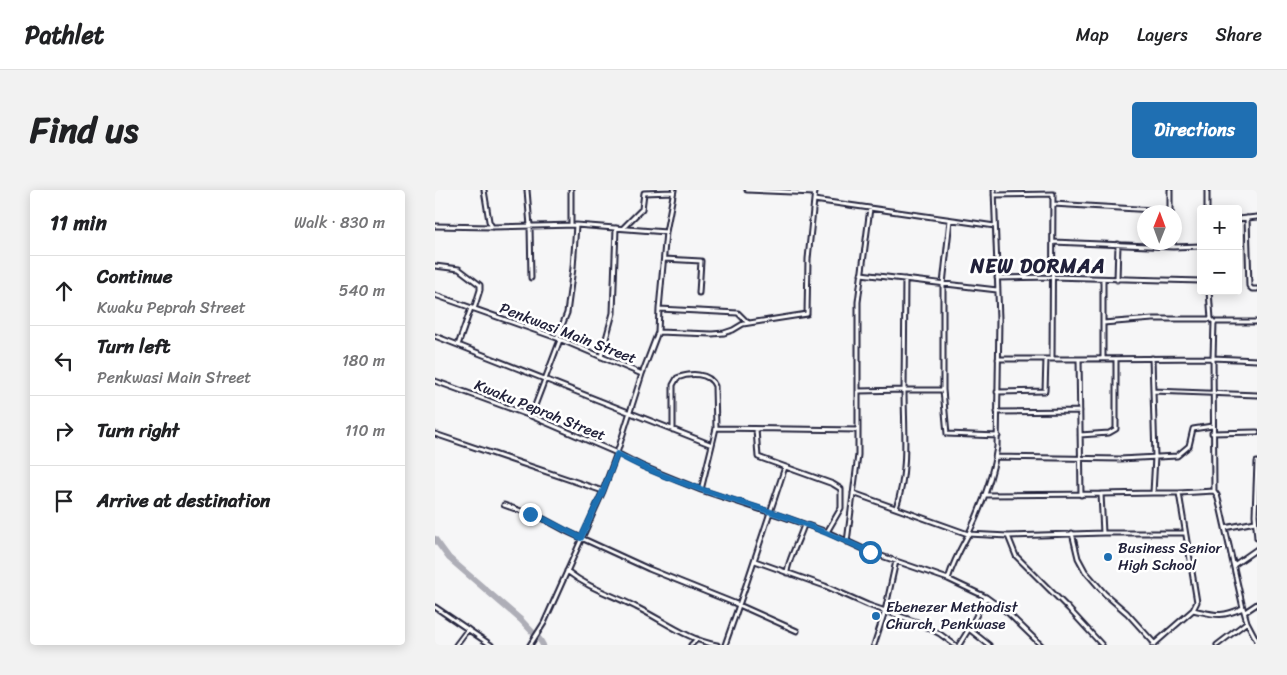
<!DOCTYPE html>
<meta charset="utf-8">
<style>
:root{--surface:#fff;--page:#f2f2f2;--text:#202124;--muted:#757577;--line:#e0e0e0;--accent:#1f6fb2}
body{margin:0;font-family:Sriracha,sans-serif;background:var(--page);color:var(--text)}
.controls{position:absolute;right:15px;top:15px;display:grid;overflow:hidden;border-radius:5px;box-shadow:0 2px 12px #0003}
.controls button{width:45px;height:45px;display:grid;place-items:center;padding:0;border:0;border-bottom:1px solid var(--line);background:var(--surface);color:var(--text);font:25px sans-serif}
.compass{position:absolute;left:702px;top:15px;width:45px;height:45px;border-radius:50%;background:var(--surface);box-shadow:0 2px 12px #0003;rotate:1deg}
.stop{position:absolute;width:15px;height:15px;margin:-11px;border:4px solid #1f6fb2;border-radius:50%;background:#fff}
.stop.end{background:#1f6fb2;border-color:#fff;box-shadow:0 1px 5px #0008}
.list{margin:0;padding:0;list-style:none}
h2{display:flex;justify-content:space-between;align-items:center;height:65px;margin:0;padding:0 20px;font-size:21px}
h2 small{font-size:16px;font-weight:400;color:var(--muted)}
.list li{display:grid;grid-template-columns:32px 1fr auto;gap:15px;align-items:center;box-sizing:border-box;height:70px;padding:0 20px;border-top:1px solid var(--line)}
.list b{display:block;font-size:19px;white-space:nowrap}
.list p{margin:0;font-size:16px;white-space:nowrap;color:var(--muted)}
.list em{font-size:16px;font-style:normal;color:var(--muted)}
.icon{flex:none;width:28px;height:28px;fill:none;stroke:currentColor;stroke-width:2;stroke-linecap:round;stroke-linejoin:round}
.map{position:relative;flex:none;width:822px;height:455px;overflow:hidden;border-radius:5px}
header{display:flex;align-items:center;gap:30px;box-sizing:border-box;height:70px;padding:0 25px;background:var(--surface);border-bottom:1px solid var(--line)}
header strong{font-size:24px}
nav{display:flex;gap:28px;margin-inline-start:auto;font-size:18px}
.intro{display:flex;align-items:center;justify-content:space-between;box-sizing:border-box;height:120px;padding:0 30px}
h1{margin:0;font-size:35px}
.button{padding:12px 22px;border-radius:5px;background:var(--accent);color:#fff;font-size:18px;font-weight:700}
main{display:flex;gap:30px;padding:0 30px}
aside{flex:1;background:var(--surface);border-radius:5px;box-shadow:0 2px 12px #0003}
.map>svg:first-child{display:block}
</style>
<header>
<strong>Pathlet</strong>
<nav><a>Map</a><a>Layers</a><a>Share</a></nav>
</header>
<div class="intro"><h1>Find us</h1><a class="button">Directions</a></div>
<main>
<aside>
<h2>11 min<small>Walk · 830 m</small></h2>
<ul class="list">
<li><svg class="icon" aria-label="ahead" viewBox="0 0 24 24"><path d="M12 20V5M6 11l6-6 6 6"/></svg><div><b>Continue</b><p>Kwaku Peprah Street</p></div><em>540 m</em></li>
<li><svg class="icon" aria-label="left" viewBox="0 0 24 24"><path d="M17 20v-9H6M10 6l-5 5 5 5"/></svg><div><b>Turn left</b><p>Penkwasi Main Street</p></div><em>180 m</em></li>
<li><svg class="icon" aria-label="right" viewBox="0 0 24 24"><path d="M7 20v-9h11M14 6l5 5-5 5"/></svg><div><b>Turn right</b></div><em>110 m</em></li>
<li><svg class="icon" aria-label="arrive" viewBox="0 0 24 24"><path d="M6 21V4h12l-3 4 3 4H6"/></svg><div><b>Arrive at destination</b></div></li>
</ul>
</aside>
<div class="map">
<svg width="822" height="455" viewBox="0 0 822 455">
<rect width="100%" height="100%" fill="#f6f6f7"/>
<filter id="ink" filterUnits="userSpaceOnUse"><feTurbulence type="fractalNoise" baseFrequency=".02" numOctaves="2"/><feDisplacementMap in="SourceGraphic" scale="10" xChannelSelector="R" yChannelSelector="G"/><feConvolveMatrix kernelMatrix="1 2 1 2 8 2 1 2 1" color-interpolation-filters="sRGB"/></filter>
<g filter="url(#ink)">
<g fill="none" stroke-linecap="round" stroke-linejoin="round">
<path stroke="#aeaeb7" stroke-width="6" d="M0 349 14 368 86 430 105 450 108 455"/>
<g stroke="#22223b" stroke-width="7">
<path id="street" d="M49 0 54 31 57 37
M92 0 95 36 96 88
M312 0 380 3
M735 0V21
M772 0V19
M559 5 618 4 617 169
M379 10 560 36
M618 14 735 21 736 22
M812 28 814 96 817 99H822
M803 29 822 27
M136 35V0
M0 36 57 37 141 35 231 42
M188 38 207 19 209 3 238 2
M618 52 738 57V52
M738 57 766 56
M229 69 266 71 264 103
M0 76 24 79 45 95V100L39 119
M426 84 562 100
M562 88 617 87 766 91
M470 89 469 200H508V94L515 30
M668 90V169
M682 90 683 54
M0 105 122 148 207 184 182 263 168 301 109 433 95 455
M224 119 303 123 313 133
M779 132H822
M668 133 718 129H776
M223 142 277 144 289 143 298 140 308 134 372 124 373 69 380 0
M0 146 23 155 36 118
M122 148 132 123 138 78 141 35
M23 155 277 255 266 300
M166 167 178 123 181 38
M563 169H644L646 305
M644 169 778 168 779 132 776 129 774 101
M207 184 223 142 224 119 231 42 239 0
M0 191 96 226 182 263 207 276 266 300 349 327 392 342 435 362 513 389 551 407 573 423 606 455
M508 200 512 244 563 246
M424 201 469 200C469 240 474 280 461 318
M719 201 822 205
M562 202 610 201 611 169
M562 222 645 221
M96 226 125 150
M321 239 323 267 398 294 406 299V318L392 342
M238 240V195L242 188C255 183 274 182 280 196L281 238
M777 243 822 242
M0 244 168 301
M645 245 674 243 681 239V170
M277 255 281 238 423 240
M561 267 685 269 742 266 754 256 758 239 777 236
M822 272 820 325 822 348
M779 301 782 305 786 320 808 418 812 432 822 451
M418 303 533 344 573 346 668 343 666 304 549 305
M718 303H744L779 301 778 168 822 170
M666 304 718 303 720 267 717 168
M69 315 109 329 131 341 214 379 304 415 362 441
M790 338 820 332
M637 343 643 368 650 381 670 404 692 423 720 454
M668 343H750
M573 346 581 366 634 419 667 455
M412 352 423 265V112L435 18
M320 371 390 396 433 415 482 432 505 444 520 455
M799 375 822 359
M132 381C155 399 176 404 201 417 226 429 255 451 282 455
M352 383C352 372 365 348 369 335
M513 389C519 370 525 360 534 343 547 316 558 285 562 257L564 129 559 0
M0 417 56 455
M758 420C781 425 785 428 808 418
M810 422 822 414
M534 439 554 455
M21 455 33 439
M256 455 262 449
M290 455 311 395 350 277
M439 455 450 421 461 371
M524 455 537 434 551 407
M718 455 758 420 762 412 744 303
M782 455 812 432"/>
</g>
<use href="#street" stroke="#fff" stroke-width="3"/>
</g>
</g>
<g fill="none" stroke-linecap="round" stroke-linejoin="round" filter="url(#ink)">
<path stroke="#1f6fb2" stroke-width="6" d="M95 324 109 329 146 348 168 301 182 264C230 290 284 305 336 322 370 333 402 347 435 362"/>
</g>
<g fill="#1f6fb2" stroke="#fff" stroke-width="2">
<circle cx="673" cy="367" r="5"/>
<circle cx="441" cy="426" r="5"/>
</g>
<g text-anchor="middle" dominant-baseline="central" stroke-width="5" stroke-linejoin="round" paint-order="stroke">
<g font-size="15" fill="#22223b" stroke="#fff">
<text transform="translate(133 143) rotate(21)">Penkwasi Main Street</text>
<text transform="translate(105 220) rotate(22)">Kwaku Peprah Street</text>
</g>
<g font-size="15" fill="#22223b" stroke="#fff" text-anchor="start">
<text x="683" y="358">Business Senior<tspan x="683" dy="17">High School</tspan></text>
<text x="451" y="417">Ebenezer Methodist<tspan x="451" dy="17">Church, Penkwase</tspan></text>
</g>
<g font-size="20" font-weight="bold" letter-spacing="1" fill="#22223b" stroke="#fff">
<text x="603" y="76">NEW DORMAA</text>
</g>
</g>
</svg>
<div class="controls">
<button>+</button>
<button>−</button>
</div>
<svg class="compass" viewBox="-18 -18 36 36"><path d="M0-13l5 13h-10z" fill="#e53935"/><path d="M0 13l5-13h-10z" fill="#757577"/></svg>
<div class="stop" style="left:435px;top:362px"></div>
<div class="stop end" style="left:95px;top:324px"></div>
</div>
</main>
